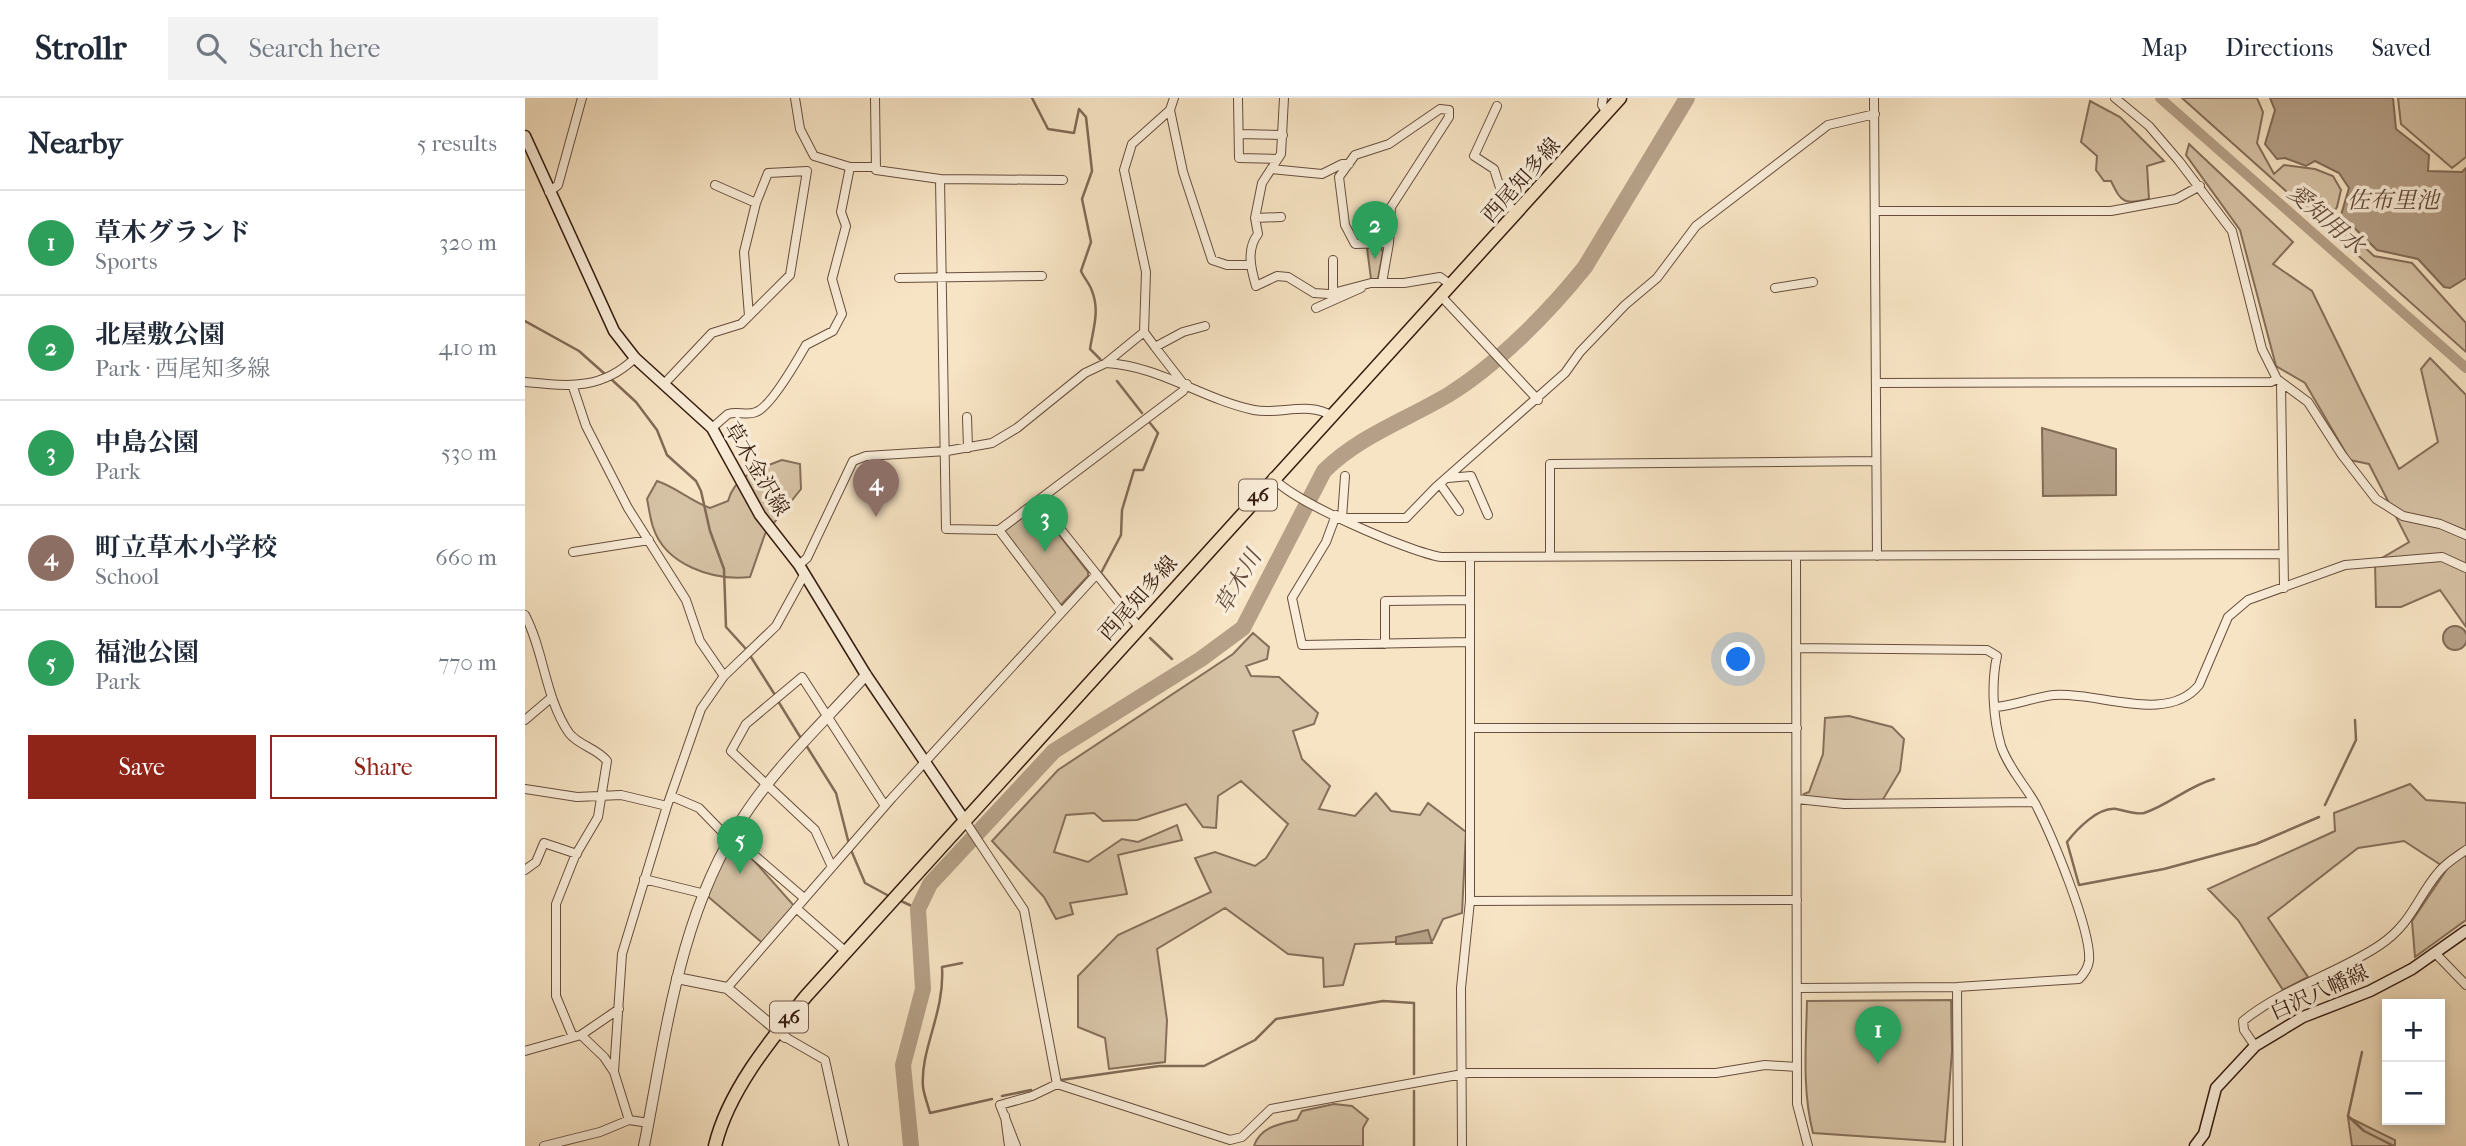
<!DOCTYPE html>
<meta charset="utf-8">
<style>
:root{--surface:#fff;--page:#f2f2f3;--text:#1f2937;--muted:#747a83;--line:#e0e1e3;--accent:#8f2418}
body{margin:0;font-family:"IM FELL French Canon","Noto Serif JP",serif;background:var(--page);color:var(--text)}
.controls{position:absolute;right:21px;bottom:21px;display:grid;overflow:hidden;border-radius:0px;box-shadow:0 4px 10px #0003}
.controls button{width:63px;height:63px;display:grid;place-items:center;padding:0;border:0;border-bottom:2px solid var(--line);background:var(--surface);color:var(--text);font:35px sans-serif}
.you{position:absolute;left:1214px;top:562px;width:24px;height:24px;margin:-18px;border:5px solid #fff;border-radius:50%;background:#1a73e8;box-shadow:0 0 0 10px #1a73e833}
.badge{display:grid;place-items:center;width:46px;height:46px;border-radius:50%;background:var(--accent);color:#fff;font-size:23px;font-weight:700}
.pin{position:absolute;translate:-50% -58px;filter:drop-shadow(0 2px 4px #0008)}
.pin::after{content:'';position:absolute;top:37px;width:24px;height:21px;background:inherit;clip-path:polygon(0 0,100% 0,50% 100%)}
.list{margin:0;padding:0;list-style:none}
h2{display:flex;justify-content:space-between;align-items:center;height:91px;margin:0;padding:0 28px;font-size:30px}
h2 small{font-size:23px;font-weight:400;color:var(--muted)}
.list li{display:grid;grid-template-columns:46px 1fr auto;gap:21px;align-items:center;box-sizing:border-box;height:105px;padding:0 28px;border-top:2px solid var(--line)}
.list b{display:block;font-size:26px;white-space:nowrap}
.list p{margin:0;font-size:23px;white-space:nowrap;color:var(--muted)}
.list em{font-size:23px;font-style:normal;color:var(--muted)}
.actions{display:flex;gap:14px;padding:21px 28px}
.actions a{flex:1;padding:16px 0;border:2px solid var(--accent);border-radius:0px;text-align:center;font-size:24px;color:var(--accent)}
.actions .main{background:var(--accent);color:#fff}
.icon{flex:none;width:38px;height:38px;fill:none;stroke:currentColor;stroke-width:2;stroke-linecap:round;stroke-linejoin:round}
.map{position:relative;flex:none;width:1941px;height:1048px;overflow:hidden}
header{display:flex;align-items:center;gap:42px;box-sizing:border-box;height:98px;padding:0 35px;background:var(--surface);border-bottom:2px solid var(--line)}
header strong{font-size:33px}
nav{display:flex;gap:38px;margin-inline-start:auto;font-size:24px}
.search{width:490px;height:63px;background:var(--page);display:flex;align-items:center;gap:18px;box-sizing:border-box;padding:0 24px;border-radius:0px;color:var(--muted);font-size:26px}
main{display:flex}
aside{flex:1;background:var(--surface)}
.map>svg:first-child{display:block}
</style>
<header>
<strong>Strollr</strong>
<div class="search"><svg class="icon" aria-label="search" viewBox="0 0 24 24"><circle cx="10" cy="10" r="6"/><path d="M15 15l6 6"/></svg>Search here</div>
<nav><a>Map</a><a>Directions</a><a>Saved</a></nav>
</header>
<main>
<aside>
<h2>Nearby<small>5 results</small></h2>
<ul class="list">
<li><span class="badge" style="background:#2e9e5b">1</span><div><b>草木グランド</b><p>Sports</p></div><em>320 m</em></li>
<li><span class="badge" style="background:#2e9e5b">2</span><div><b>北屋敷公園</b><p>Park · 西尾知多線</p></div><em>410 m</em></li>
<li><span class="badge" style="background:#2e9e5b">3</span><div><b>中島公園</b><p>Park</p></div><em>530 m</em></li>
<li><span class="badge" style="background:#8d6e63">4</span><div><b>町立草木小学校</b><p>School</p></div><em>660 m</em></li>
<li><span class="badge" style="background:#2e9e5b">5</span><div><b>福池公園</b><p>Park</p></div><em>770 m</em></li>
</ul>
<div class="actions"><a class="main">Save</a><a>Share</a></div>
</aside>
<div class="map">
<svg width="1941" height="1048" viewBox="0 0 1941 1048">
<rect width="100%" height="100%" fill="#f7e4c4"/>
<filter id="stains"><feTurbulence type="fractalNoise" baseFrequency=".00286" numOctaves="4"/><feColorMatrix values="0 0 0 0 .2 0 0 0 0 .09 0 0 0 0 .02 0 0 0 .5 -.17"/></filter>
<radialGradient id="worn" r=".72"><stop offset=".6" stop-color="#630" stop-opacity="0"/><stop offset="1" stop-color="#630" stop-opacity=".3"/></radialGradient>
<path fill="#d6c2a5" stroke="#866f5a" stroke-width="2" d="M1657 0H1732L1738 14 1732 45 1749 76 1759 67 1790 71 1808 78 1816 92 1812 109 1806 118 1849 158 1887 165 1941 225V254Z
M1873 0H1941V59L1927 70 1876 26Z
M1565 3 1595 19 1639 63 1622 68 1624 101C1599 106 1597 106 1586 83H1579L1571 72 1572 58 1556 44Z
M1664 46 1768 144 1748 166 1787 193 1874 371 1913 344 1896 271 1905 260 1941 297V529L1915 492 1876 509H1851L1850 464 1884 444 1844 366 1825 362 1780 285 1751 268 1715 132 1661 57Z
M855 149 858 154 853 181H846L842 150Z
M257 362 275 366 276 391 240 436 225 479C188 483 140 467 128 429 125 420 124 410 122 401L132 383C151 389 165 403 185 410L203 403C210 377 233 371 257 362Z
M508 410 514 411 563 474V478L535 508 478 434Z
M728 535 744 549 742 561 721 568 726 578 754 579 793 615 789 626 768 633 777 661 805 688 794 711 830 718 851 695 866 713 895 717 903 705 941 734 937 815 918 821 908 842 830 846 818 887 799 889 798 860 763 856 700 810 632 851 642 922 640 964 584 971 580 940 553 929V878L593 837 686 794 670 760 690 754 730 768 741 760 763 726 716 683 693 698 691 730 678 729 661 706 612 722 578 723 569 715 541 717 529 754 563 764 597 741 613 744 652 727 657 742 593 757 602 796 545 805 548 816 531 821 519 799 467 743 533 672 708 556Z
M1324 618 1367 629 1379 641 1375 673 1357 703 1282 700 1279 696 1284 694 1298 656 1300 620Z
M1885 686 1901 702 1941 705V822L1890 859 1887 823 1922 771 1879 743 1833 750 1743 820 1783 879 1758 892 1713 822 1683 791 1810 733 1809 715Z
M207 738 271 810 241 848 180 796Z
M1426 902 1427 953 1420 1044 1288 1035C1277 992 1281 948 1282 903Z
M809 1006 827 1008 843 1021 838 1030V1048H729C735 1029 754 1026 772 1022L777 1013Z
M1823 1019 1870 1042V1048H1827Z"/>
<path fill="#b5a087" stroke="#826b57" stroke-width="2" d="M1745 0H1868L1871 31 1904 57 1903 73 1937 74 1941 70V180L1925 190 1919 189 1893 161 1852 152 1816 117 1824 90 1814 75 1790 63 1781 68 1760 60 1752 61 1740 46 1750 12Z
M1517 330 1591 351V397L1518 398Z
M1918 540a12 12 0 1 1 24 0a12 12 0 1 1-24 0Z
M903 832 907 845 871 846V839Z"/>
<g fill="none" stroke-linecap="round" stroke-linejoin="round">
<path stroke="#826b57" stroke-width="2.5" d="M507 0 523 31 549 35 554 11 561 19 567 73 557 101 566 144 556 173C559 180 565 186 567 193 575 213 568 231 565 251L575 261
M0 223 54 253 81 277
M86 281 111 304 132 332 142 357 171 383 176 393 185 433 199 471 201 529 221 551 250 597
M592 283 617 315
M607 514 576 475 596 437 597 412 609 372H618L633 335 625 325
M625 540 647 561
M253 603 277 642
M281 647 311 695 324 746
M1689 681C1663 688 1644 707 1619 715 1610 717 1599 712 1591 711 1573 709 1552 731 1542 744L1554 787 1639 771 1731 746 1794 719
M1800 707 1831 642 1830 622
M326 752 340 785 364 798
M374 802 393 811
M437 865 417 869C420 915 395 951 398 989 399 997 403 1007 405 1015L467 1001
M1837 954 1823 1018 1839 1033 1869 1048
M536 982 634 968H679L730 942 751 921 858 903 889 905V976
M477 998 506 992
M889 1048V993"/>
<path stroke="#b5a087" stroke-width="10" d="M1635 0 1941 270"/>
<path stroke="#b5a087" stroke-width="16" d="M386 1048 378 967 398 891 393 811 405 786 529 653 676 561 718 530 799 373C834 338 881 322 923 297 972 267 1024 214 1060 169L1162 0"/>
<g stroke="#664e3d" stroke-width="10">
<path id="minor" d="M270 0 275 31 289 58 325 69
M350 0 351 72 415 81 421 431 474 432 658 293 662 286
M649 0 645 12 607 46 599 72 621 174 619 234 630 249 658 234 680 228
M713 0 714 60 752 61
M759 0 756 56 737 85 730 120 733 136C721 151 726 171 731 188L752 178 763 179 789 195 804 196 846 185H879L915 179 926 187
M1078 0 1077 7 1082 15
M1349 0 1352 458
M1590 0 1624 28 1654 63 1707 133 1737 251 1752 281 1783 304 1817 357 1851 401 1878 418 1915 426 1941 437
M972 8 949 58 969 71 979 102 992 116
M645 12 658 74 687 162 702 167H725
M714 36 758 37
M746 71 797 76 817 66H824
M415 81 538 82
M24 94 33 87 57 0
M1350 113H1586L1651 101 1675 88
M730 120 756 119
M808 162V195
M374 180 517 178
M857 185 864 145 866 109 924 19V12L915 11 864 46 830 57 814 79 820 127 830 146 864 145
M1250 190 1288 184
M916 198 1013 302
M791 210 836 190
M224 218 219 154 231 105
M630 249 657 284
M581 265C635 268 677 301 729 312 754 317 784 303 807 318
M0 284C42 288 76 293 110 260
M1351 285 1746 284 1752 281
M1756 285 1759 490
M139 286 187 235 216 226 265 177 282 73 243 75 231 105 190 87
M48 289 61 328 103 410 161 502 175 543 199 578
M442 319 443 350
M187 330 203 316C213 313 222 318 231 314 246 309 273 261 281 247L308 233 317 216 307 181 321 128 316 114 325 69H350
M748 379C763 402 887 455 916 459L1757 456
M923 380 946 378 963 417
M915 386 934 413
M513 403 613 528
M811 417 801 444 767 500 777 547 945 544
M817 420 820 378
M819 420H881L911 389 1040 275 1055 254 1100 207 1132 180 1171 128 1303 27 1350 16
M474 432 536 514
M48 454 124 442
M1025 458V366L1351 363
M1271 458 1272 1006 1283 1048
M274 467 282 460 328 363 341 358 422 353 467 345 492 330 560 275 581 265 619 234
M0 517C19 553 20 600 44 635 54 648 72 650 82 663L73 719 50 758 31 806V898L48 939
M860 546V503L945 502
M1271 550 1462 552 1472 558C1466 586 1468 620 1476 648 1484 671 1500 687 1511 707 1526 736 1567 833 1564 863 1563 870 1559 876 1554 881L1432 889 1273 890
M1471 609C1491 607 1510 599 1529 597 1572 593 1642 627 1674 587L1703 519 1723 502 1820 467 1917 459 1941 470
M0 622 27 599
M945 630H1272
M0 691 52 699 96 697 142 708
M146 698 174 710 205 742
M1272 701 1319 706 1509 704
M440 723 499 812 532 986
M207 738 279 800
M307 769 290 732 206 653 221 626 277 579 360 708
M0 772 11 764 19 745 52 756
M119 781 180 796
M945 803 1272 802
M271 810 320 853
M1912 857 1941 887
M1432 889 1433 1048
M202 890 367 700 570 478
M56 937 79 959 89 974
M260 939 300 962 319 1048
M1730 948 1719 932 1718 923C1758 890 1812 876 1855 847 1886 826 1891 802 1912 776 1919 766 1931 759 1941 752
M0 953 56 937 94 911
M480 1018 484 1048
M104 1022 89 974 97 856 142 708 176 611 199 578 251 528 279 477
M19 1048 75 1034 104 1022 124 1025
M491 1048 475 1007 507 998 532 986 705 1042 717 1039 746 1011 943 975H1191L1240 967 1272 969
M937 1048 936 890 945 803V459"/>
</g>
<g stroke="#664e3d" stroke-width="12">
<path id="tertiary" d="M152 880 202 890 260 939
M119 1048C141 937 154 815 219 718 253 666 300 623 341 577"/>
</g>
<g stroke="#351c10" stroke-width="13">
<path id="secondary" d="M0 38 89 233 110 260 187 330 235 417 274 467 341 577 440 723
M1670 1048 1679 1036 1691 990 1730 948 1778 919 1845 893 1887 871 1941 833"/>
</g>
<g stroke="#351c10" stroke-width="15">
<path id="primary" d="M190 1048C203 993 247 940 282 897L1095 0"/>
</g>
<use href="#minor" stroke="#faedd9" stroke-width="8"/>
<use href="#tertiary" stroke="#faedd9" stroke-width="10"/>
<use href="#secondary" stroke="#faedd9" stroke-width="10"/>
<use href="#primary" stroke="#f7e4c4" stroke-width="12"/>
</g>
<g text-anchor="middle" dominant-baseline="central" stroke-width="7" stroke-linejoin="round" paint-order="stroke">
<g fill="#faedd9" stroke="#705b4c" stroke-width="2">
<rect x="714" y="381.5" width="38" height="31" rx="5"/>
<rect x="245" y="903.5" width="38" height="31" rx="5"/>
</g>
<g font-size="19" font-weight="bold" fill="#351c10">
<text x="733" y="397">46</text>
<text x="264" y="919">46</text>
</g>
<g font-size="21" fill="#351c10" stroke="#faedd9">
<text transform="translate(996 82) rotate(-48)">西尾知多線</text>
<text transform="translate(232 371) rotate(59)">草木金沢線</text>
<text transform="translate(613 500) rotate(-48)">西尾知多線</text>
<text transform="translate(1794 894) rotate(-24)">白沢八幡線</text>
</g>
<g font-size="23" font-style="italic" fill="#624a3a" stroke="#faedd9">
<text x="1868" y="102">佐布里池</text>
<text transform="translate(1801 121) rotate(41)">愛知用水</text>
<text transform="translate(713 484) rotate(-60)">草木川</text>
</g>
</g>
<rect width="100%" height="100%" filter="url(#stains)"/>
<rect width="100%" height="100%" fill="url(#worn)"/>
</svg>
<div class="controls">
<button>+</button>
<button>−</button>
</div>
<div class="you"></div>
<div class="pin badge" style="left:1353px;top:966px;background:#2e9e5b">1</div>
<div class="pin badge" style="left:850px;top:161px;background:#2e9e5b">2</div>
<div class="pin badge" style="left:520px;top:454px;background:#2e9e5b">3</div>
<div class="pin badge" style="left:351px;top:419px;background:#8d6e63">4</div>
<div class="pin badge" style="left:215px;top:776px;background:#2e9e5b">5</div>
</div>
</main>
